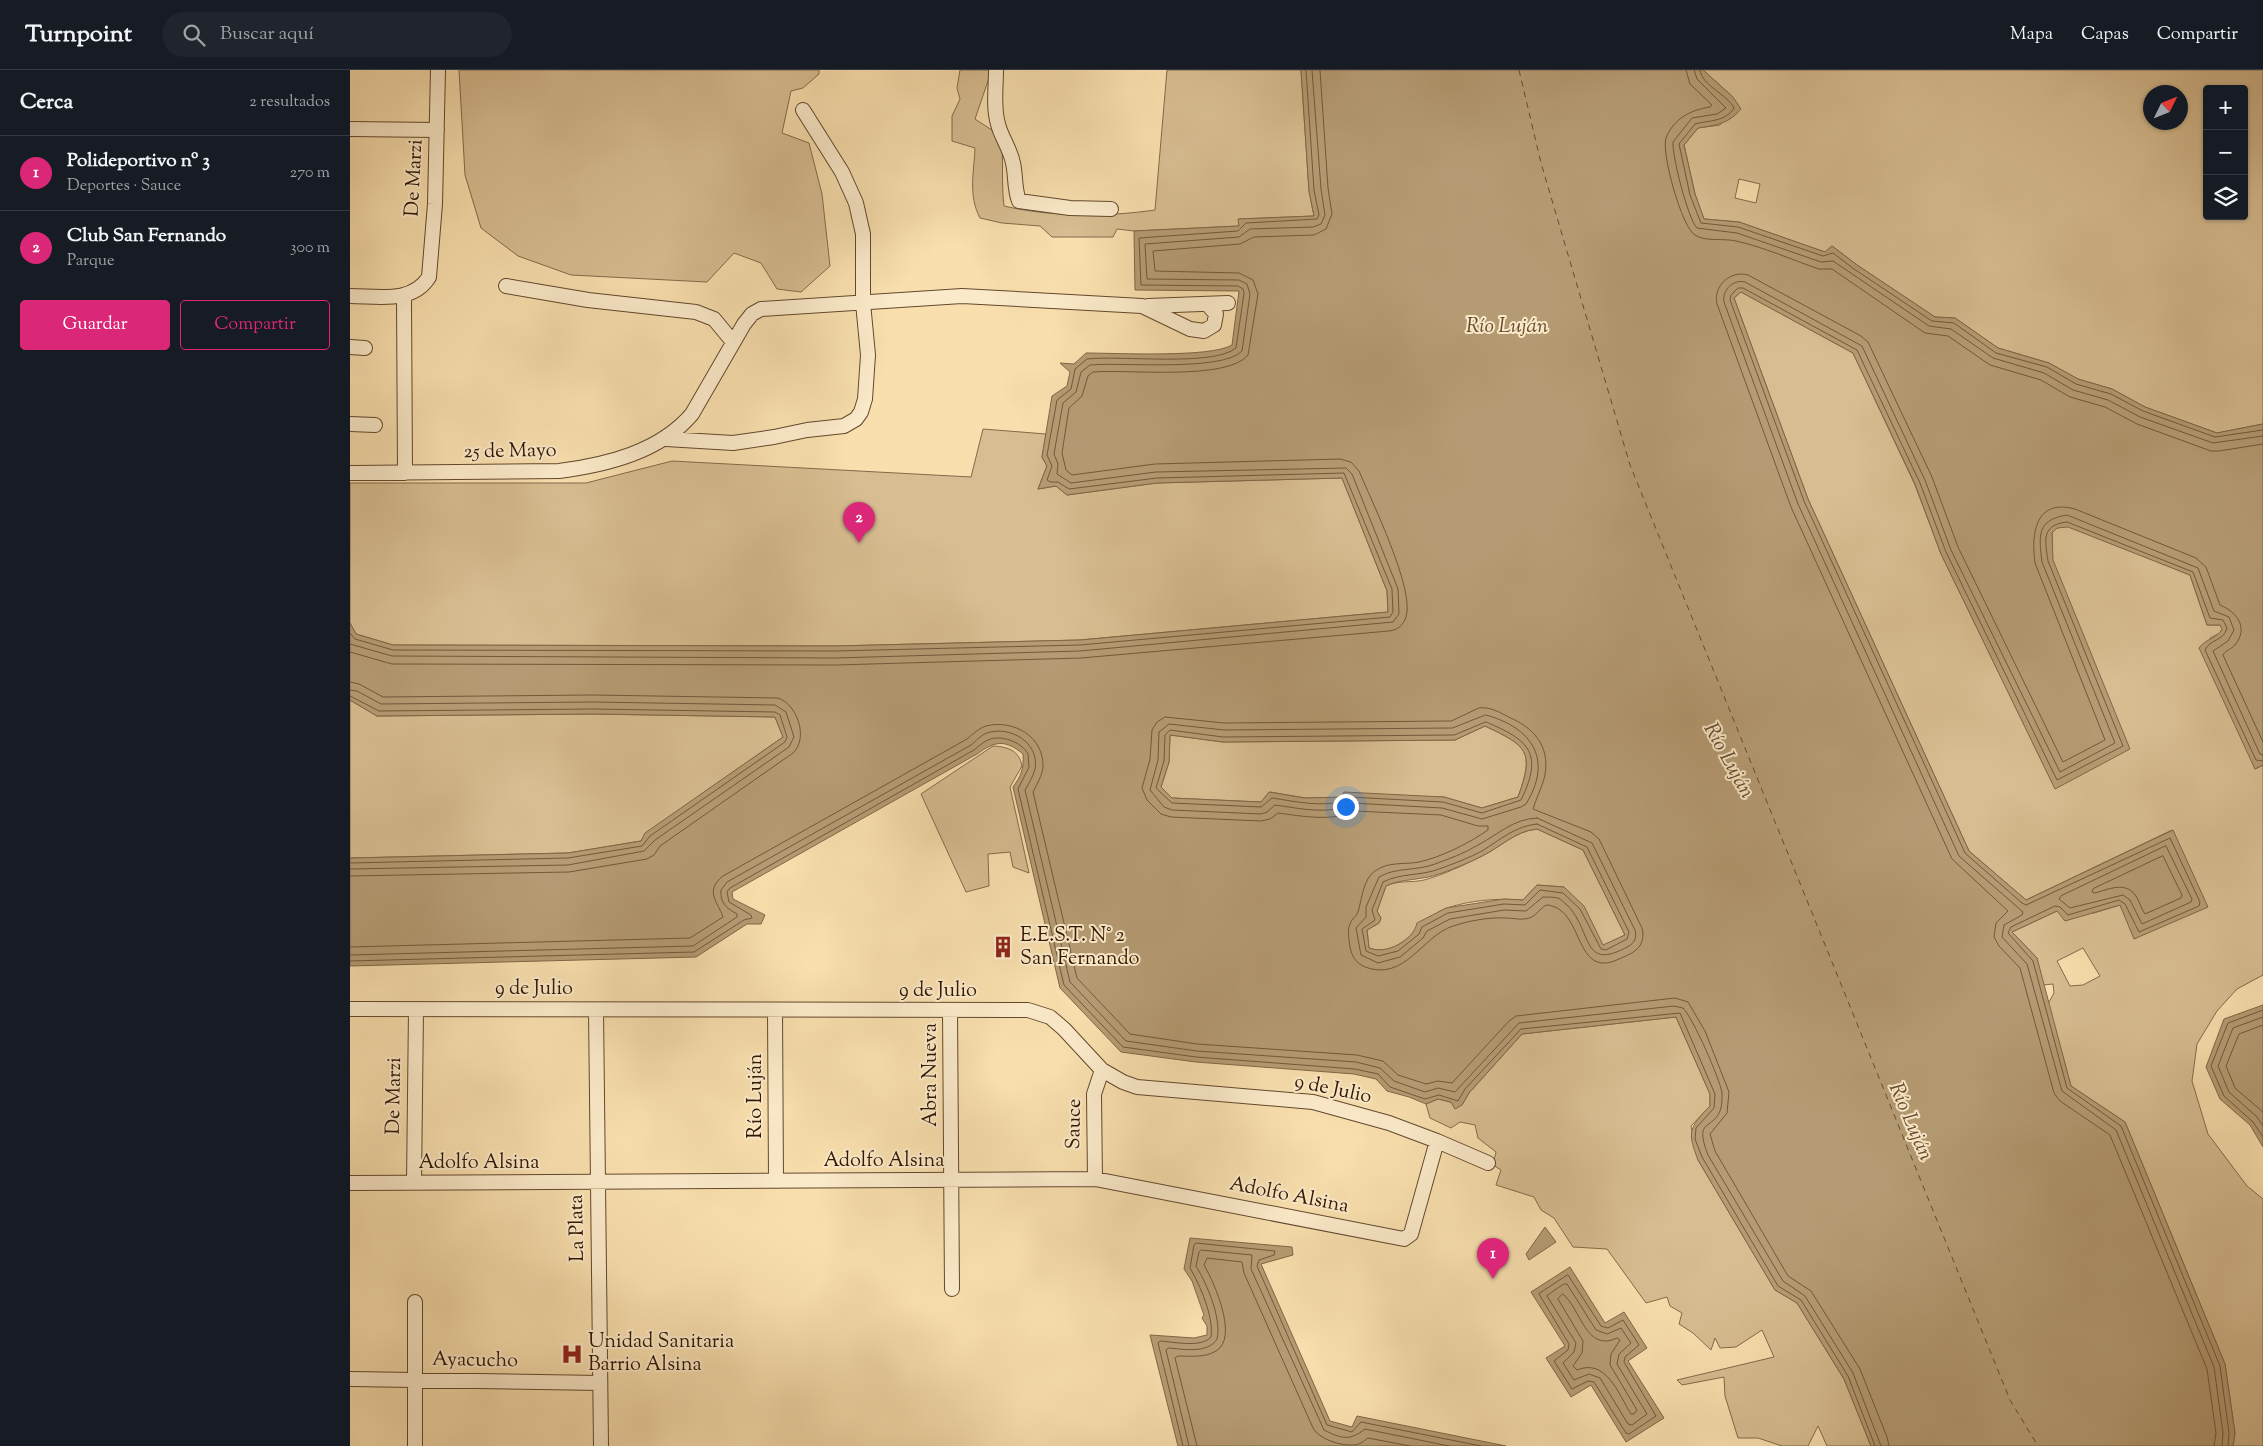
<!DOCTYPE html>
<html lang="es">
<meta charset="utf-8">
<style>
:root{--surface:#171b24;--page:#20242c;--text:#f1f3f6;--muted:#9ea1a6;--line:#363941;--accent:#db2777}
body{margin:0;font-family:"Sorts Mill Goudy",serif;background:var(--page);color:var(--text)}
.controls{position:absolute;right:15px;top:15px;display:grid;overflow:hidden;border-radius:5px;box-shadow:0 1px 4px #0004}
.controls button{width:45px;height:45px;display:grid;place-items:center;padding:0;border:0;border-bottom:1px solid var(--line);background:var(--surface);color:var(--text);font:25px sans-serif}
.compass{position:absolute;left:1793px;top:15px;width:45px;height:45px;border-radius:50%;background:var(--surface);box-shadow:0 1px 4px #0004;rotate:47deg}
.you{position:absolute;left:995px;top:736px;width:18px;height:18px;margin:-12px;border:4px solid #fff;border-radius:50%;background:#1a73e8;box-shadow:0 0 0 8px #1a73e833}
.badge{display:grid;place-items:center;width:32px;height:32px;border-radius:50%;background:var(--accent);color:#fff;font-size:16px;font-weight:700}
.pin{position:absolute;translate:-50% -41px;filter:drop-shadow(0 1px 2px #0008)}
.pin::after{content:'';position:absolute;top:26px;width:18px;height:15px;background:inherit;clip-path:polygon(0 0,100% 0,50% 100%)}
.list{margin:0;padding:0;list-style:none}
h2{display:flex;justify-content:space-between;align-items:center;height:65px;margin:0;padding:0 20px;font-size:21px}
h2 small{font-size:16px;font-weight:400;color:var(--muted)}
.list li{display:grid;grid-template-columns:32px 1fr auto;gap:15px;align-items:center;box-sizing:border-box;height:75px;padding:0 20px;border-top:1px solid var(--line)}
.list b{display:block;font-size:19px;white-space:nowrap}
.list p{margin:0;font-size:16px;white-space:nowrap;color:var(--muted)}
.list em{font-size:16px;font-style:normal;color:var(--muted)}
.actions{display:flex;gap:10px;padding:15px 20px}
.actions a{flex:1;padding:11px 0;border:1px solid var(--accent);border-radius:5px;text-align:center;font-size:18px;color:var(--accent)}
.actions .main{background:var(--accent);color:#fff}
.icon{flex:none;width:28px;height:28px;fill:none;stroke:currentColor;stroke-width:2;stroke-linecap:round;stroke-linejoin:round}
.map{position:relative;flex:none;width:1913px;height:1376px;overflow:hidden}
header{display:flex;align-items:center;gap:30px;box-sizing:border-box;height:70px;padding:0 25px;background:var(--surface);border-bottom:1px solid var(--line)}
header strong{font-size:24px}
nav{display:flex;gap:28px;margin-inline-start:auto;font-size:18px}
.search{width:350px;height:45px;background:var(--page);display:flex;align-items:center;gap:12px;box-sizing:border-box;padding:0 18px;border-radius:28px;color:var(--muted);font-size:19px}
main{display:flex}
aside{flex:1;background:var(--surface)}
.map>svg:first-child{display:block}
</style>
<header>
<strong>Turnpoint</strong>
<div class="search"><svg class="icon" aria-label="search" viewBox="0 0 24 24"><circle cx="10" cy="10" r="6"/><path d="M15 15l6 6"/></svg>Buscar aquí</div>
<nav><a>Mapa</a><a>Capas</a><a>Compartir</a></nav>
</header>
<main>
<aside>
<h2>Cerca<small>2 resultados</small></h2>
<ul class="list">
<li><span class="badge">1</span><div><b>Polideportivo nº 3</b><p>Deportes · Sauce</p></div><em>270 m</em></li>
<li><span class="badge">2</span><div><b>Club San Fernando</b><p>Parque</p></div><em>300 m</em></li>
</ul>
<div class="actions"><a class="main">Guardar</a><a>Compartir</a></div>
</aside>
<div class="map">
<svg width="1913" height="1376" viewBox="0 0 1913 1376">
<rect width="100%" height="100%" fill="#f9dfae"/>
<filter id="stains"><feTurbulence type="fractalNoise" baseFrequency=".004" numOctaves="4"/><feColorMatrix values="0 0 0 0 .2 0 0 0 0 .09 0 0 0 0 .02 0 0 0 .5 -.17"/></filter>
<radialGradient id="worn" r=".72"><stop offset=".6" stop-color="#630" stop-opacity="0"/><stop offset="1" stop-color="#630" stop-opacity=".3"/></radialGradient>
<path fill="#d7bd91" stroke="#846a49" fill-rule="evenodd" d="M109 0H469V4L453 18 441 21 432 63 459 73 472 124 480 196 451 222 427 219 411 193 384 183 357 212 221 205 168 186 131 158 115 105Z
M610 0H639L640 5 625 49 651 66C654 89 651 112 654 136 701 147 757 147 805 140L817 0H951L959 121 964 146 889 149V156L784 161 767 159 763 167H702L690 156 652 153 630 148C618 125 624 103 625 78L602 71V46L610 29 607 18Z
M1353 0H1913V354L1867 363 1795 337 1762 319 1728 309 1699 293 1648 278 1605 248 1585 247 1507 195 1482 176 1475 182 1389 152 1354 149 1345 124 1334 75 1348 58 1370 55 1383 27ZM1857 19H1894V146H1857ZM1800 22H1830V52H1800ZM1389 109 1410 114 1406 133 1385 128Z
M1391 222 1503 283 1565 415 1591 484 1705 718 1702 463 1707 458 1718 456 1840 505 1857 555H1871L1873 559 1870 563 1860 568 1905 699 1913 695V905L1887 919 1867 941 1847 974 1842 1011 1858 1064 1897 1116 1913 1129V1376H1883L1885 1363 1875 1294 1775 1052 1721 1016 1698 934 1704 923 1703 914 1693 915 1687 888 1662 862 1707 841 1744 843 1770 835 1785 869 1822 760 1676 830 1619 781 1458 429 1384 228ZM1733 878 1750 906 1733 915 1720 916 1707 891Z
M633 359 696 364 692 387 697 396 688 419 706 416 717 425 807 413 992 408 1037 521 1038 542 730 570 485 576 43 575 6 564 0 553V413H236L322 391 621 407Z
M0 630 27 646 243 644 425 647 433 667 296 763 291 771 218 783 0 788Z
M1135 656C1177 676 1185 680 1168 727L1132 738 1094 727 955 728 920 722 911 732 822 728 811 717 819 692 820 665 873 672 1105 670Z
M643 676C658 677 669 680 672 696L660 717 679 803 663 797 660 782 638 784 639 816 616 822 571 724Z
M1187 759 1233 780 1275 865 1253 876 1214 817 1187 815 1173 830C1149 828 1121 830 1097 838 1071 847 1051 890 1019 878L1017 860 1029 853 1031 848 1027 841 1036 816C1048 810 1061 813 1074 810 1093 805 1114 795 1132 786 1151 777 1165 761 1187 759Z
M1326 947 1360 1024V1036L1341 1056 1348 1090 1425 1220 1447 1233 1494 1309 1521 1376H1477L1468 1356 1458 1376H1432L1408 1368H1388L1375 1326 1374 1307 1332 1315 1327 1310 1424 1287 1412 1260 1386 1277 1370 1278 1365 1268 1361 1280 1343 1263 1329 1254 1332 1243 1320 1236 1317 1227 1296 1233 1257 1179 1223 1177 1204 1148 1191 1140 1184 1127 1146 1115 1151 1100 1143 1095 1146 1082 1128 1068 1125 1055 1110 1052 1101 1058 1080 1048 1076 1034 1088 1029 1112 1035 1119 1023 1172 964Z"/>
<path fill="#b59b73" stroke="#806645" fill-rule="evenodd" d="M951 0H1353L1383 27 1391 39C1378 54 1367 55 1348 58L1334 75 1345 124 1354 149 1389 152 1475 182 1482 176 1507 195 1585 247 1605 248 1648 278 1699 293 1728 309 1762 319 1795 337 1867 363 1913 354V695L1905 699 1849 578C1855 569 1868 568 1872 559L1870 555H1857L1840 505 1718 457 1707 458 1702 463 1703 490 1780 679 1705 719 1591 484 1565 414 1503 283 1391 222 1384 228 1458 429 1619 781 1676 830 1823 760 1858 837 1784 869 1770 835 1715 851 1707 841 1662 862 1687 888 1721 1016 1775 1052 1875 1294 1885 1363 1883 1376H1521L1494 1309 1447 1233 1425 1220 1348 1090C1337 1061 1339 1058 1360 1036V1024L1326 947 1172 964 1119 1023 1112 1035 1105 1039 1101 1032 1088 1029 1076 1034 1059 1027 1037 1021 1026 1009 1004 1004 846 992 771 982 710 918 663 717C671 706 674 699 673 684 655 669 645 671 627 684L382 822 383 829 415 845 411 854H397L346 887 0 896V788L218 783 291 771 295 763 433 667 425 647 243 644 27 646 0 630V553L6 564 43 575 485 576 730 570 1038 542 1037 521 992 408 807 413 717 425 706 416 688 419 697 396 692 387 702 326 717 316 720 302 710 293 724 294 736 283C765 283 861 288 882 275L889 221 785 220 784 161 889 156 888 149 964 146 959 121ZM1135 656C1177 676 1185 681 1168 727L1132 738 1094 727 994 722 991 727 955 728 919 722 911 732 822 728 811 717 819 692 820 665 873 672 1105 670ZM1187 759 1233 780 1275 865 1253 875 1234 836 1214 817 1187 815 1173 830 1154 829 1096 838 1067 853C1063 871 1036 885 1019 878L1017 860 1029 853 1031 848 1027 841 1036 816C1052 808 1072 811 1092 803 1105 798 1119 793 1132 786 1151 777 1165 761 1187 759Z
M1913 935V1077L1900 1055 1870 1029 1856 997 1874 949Z
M1195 1157 1206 1172 1179 1190 1176 1184Z
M840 1168 942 1177 943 1185 911 1194 980 1351 1002 1357 1007 1346 1156 1376H828L800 1265 844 1268 857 1265V1256L852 1248 854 1245 842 1211 834 1199Z
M1220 1197 1255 1253 1274 1242 1297 1278 1278 1291 1314 1348 1276 1372 1241 1315 1221 1327 1196 1288 1215 1276 1181 1222Z"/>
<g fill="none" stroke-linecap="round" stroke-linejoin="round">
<path stroke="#73583a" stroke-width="1" d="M1336 0 1340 14 1362 35 1360 37C1341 40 1324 48 1316 68 1311 83 1332 158 1345 165 1356 172 1373 168 1386 171 1414 177 1442 190 1469 199H1482L1575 263 1598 266 1640 295 1691 310 1720 327 1755 337 1787 354 1861 381H1869L1913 374
M1344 0 1347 9 1376 38 1367 44 1342 48 1323 72C1322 86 1338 149 1347 158L1387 163 1471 192 1483 191 1579 256 1601 259 1643 288 1694 303 1723 320 1758 330 1790 347 1863 373 1913 366
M1350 0C1352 16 1377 24 1384 38 1375 52 1360 50 1345 54L1329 74 1340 125 1351 153 1388 157 1473 186 1483 183 1504 199 1582 251 1604 253 1646 283 1697 297 1726 314 1761 324 1793 341 1865 367 1913 360
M0 563 5 569 43 580 485 581 730 575 1040 547 1043 542 1042 519 994 403 807 408 719 419 708 412H700L697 410 702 396 697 385 707 330 721 319 725 299 737 289C770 285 863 297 886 278L894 223 893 219 888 216 791 215 789 168 888 161 896 153 967 149 969 145 964 120 956 0
M0 574 42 586 485 588 730 581 1043 552 1049 544 1048 519 1002 404 996 398 806 402 721 413 707 404 708 394 704 384 713 333 726 322 731 302 740 295C771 292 872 302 892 281L900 224 897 214 889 210 797 209 795 174 889 167 900 159 963 157 971 154 975 145 971 119 962 0
M0 582 42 594 485 595 731 588 1039 561C1047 560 1053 556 1056 547 1065 519 1021 430 1009 401L1001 392 990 389 805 394 722 405 716 400 712 383 719 338 732 326 738 306 743 302C777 299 877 311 898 285L908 224 903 210 889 203 805 201 803 181 890 174 904 167 964 165 976 159 982 144 978 118 970 0
M0 612 9 614 33 627 243 625 428 628C447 634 459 668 443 683L310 776 304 785 297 789 219 802 0 806
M0 620 7 621 31 634 243 632 425 635 436 642 444 667 439 677 305 770 294 781 218 795 0 799
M0 626 29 641 243 639 425 642 430 645 437 667 435 672 300 766 292 776 218 788 0 793
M1129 638C1141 636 1152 644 1163 649 1188 661 1201 681 1194 709 1191 719 1186 729 1183 739L1241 762 1249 769 1292 858C1294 866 1293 874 1286 880 1282 884 1275 886 1269 889 1223 911 1235 837 1196 835 1191 838 1187 844 1182 847 1173 851 1164 848 1155 848 1139 847 1118 851 1103 856 1072 866 1055 912 1015 897 1006 893 1002 887 1000 877 999 870 997 861 1000 854 1001 849 1007 846 1008 842 1012 829 1013 809 1025 801 1039 791 1054 795 1069 792 1092 787 1119 773 1138 760V756H1128L1091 745 1005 741C983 752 951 746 928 743L920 749 911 751 821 747 811 744 797 730 792 718 800 689 802 660 807 652 815 647 874 653 1101 651Z
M1136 645C1183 658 1203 690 1176 734L1171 737 1132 749 1092 738 1002 733C981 746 948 738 925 735L917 742 911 744 822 740 814 737 800 720 808 690 809 662 819 654 874 660 1102 658Z
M1136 652C1179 670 1194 683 1171 730L1132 743 1093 732 999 727C982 740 943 731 922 728L911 737 822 733 806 718 814 691 815 665 820 660 873 667 1104 665Z
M1187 748 1242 773 1285 860C1287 867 1285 872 1279 876 1231 903 1243 861 1217 835 1214 833 1211 829 1208 828 1204 827 1197 827 1193 827L1176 841 1154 840 1100 849 1077 861 1073 868 1050 887 1028 893 1011 885 1006 858 1016 847V837L1029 807C1046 797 1067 801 1085 794 1099 789 1115 783 1128 775 1149 764 1163 749 1187 748Z
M1187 754 1237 777 1279 862 1277 869 1256 880 1251 879 1230 839 1213 823 1190 820 1175 835 1154 834 1098 843 1072 857 1069 864 1048 881 1028 886 1016 881 1012 859 1025 850 1022 840 1033 812C1050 803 1071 806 1089 799 1103 794 1119 788 1132 781 1150 770 1165 756 1187 754Z
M1816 776 1842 829 1841 832 1792 854 1780 830 1773 825 1720 838 1709 829 1711 826Z
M1813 786 1832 825 1831 828 1795 844C1791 839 1790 832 1786 826 1776 811 1759 819 1745 823L1742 822 1743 819Z
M0 877 340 868 373 847C368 832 354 821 373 806L617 669C623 664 629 658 636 656 664 649 694 667 693 697 692 706 687 714 683 722L727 908 780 964 847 974 1007 985 1033 991 1048 1005 1076 1014 1088 1011 1102 1013 1159 951 1166 946 1325 928 1338 932 1355 961 1379 1022 1377 1043 1360 1064 1365 1081 1438 1206 1461 1221 1510 1299 1537 1367 1539 1376
M0 885 343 876 387 847V844C376 838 370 833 371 820L377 812 621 675C626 671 631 665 637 663 660 655 690 673 685 699 683 707 679 713 675 720L720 912 776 971 847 981 1006 992 1030 998 1044 1011 1075 1022 1088 1018 1105 1022 1169 953 1324 936 1333 938C1343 948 1370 1009 1372 1023 1372 1027 1372 1034 1371 1038 1364 1062 1343 1046 1358 1085L1433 1211 1455 1226 1503 1303 1531 1376
M0 891 344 882 394 850 402 848 401 845 379 832 377 822 380 818 624 680C628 677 633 672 638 670 650 664 672 672 678 684L679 697 668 719 714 915 773 977 846 987 1005 999 1028 1004 1040 1017 1075 1029 1089 1025 1108 1031 1115 1019 1171 959 1330 943 1365 1024 1364 1038 1346 1058 1345 1069 1352 1087 1428 1216 1451 1230 1498 1306 1525 1376
M1913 940 1878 953 1861 996 1874 1026 1903 1052 1913 1067
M1913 947 1883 958 1868 996 1879 1022 1907 1047 1913 1056
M1913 955 1889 964 1876 996 1885 1018 1913 1042
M1218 1205 1251 1256 1258 1258 1273 1250 1289 1275 1275 1287 1274 1292 1306 1346 1279 1364 1276 1363 1244 1312 1238 1311 1222 1319 1204 1291 1218 1280 1219 1274 1189 1224Z
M1214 1214H1217L1246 1260 1257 1264 1271 1258 1281 1273 1269 1284 1267 1294 1297 1344 1282 1355 1278 1354 1250 1308 1239 1304 1224 1310 1213 1293 1224 1282 1226 1273 1197 1226Z
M1213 1224C1231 1239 1236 1283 1267 1268L1270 1270 1261 1284 1260 1295 1287 1340 1284 1344H1281C1268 1323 1256 1288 1227 1300L1223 1296 1232 1283 1233 1271 1208 1229Z
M833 1376 808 1273 810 1271C824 1272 852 1278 861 1267 864 1247 850 1215 840 1198L844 1175 846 1173 925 1181 924 1185 909 1190 907 1196 977 1355 1002 1362 1011 1352 1131 1376
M839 1376 816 1280 818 1278C833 1279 858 1284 867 1269 872 1249 857 1214 846 1196L849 1182 851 1180 902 1185 901 1199 974 1360C992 1369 1000 1371 1015 1359L1099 1376
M847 1376 825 1288 828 1286C840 1286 855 1288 866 1281 889 1268 864 1212 854 1195L857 1188 892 1192 894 1203 963 1358C969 1369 990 1376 1004 1375 1009 1375 1014 1371 1018 1368L1060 1376
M1864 1376 1866 1363 1857 1299 1760 1065 1710 1031 1704 1023 1670 898 1649 876 1644 867 1646 853 1658 841 1602 789 1441 437 1367 234C1363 216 1380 200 1398 205L1511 266 1518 272 1582 407 1608 477 1713 692 1755 670 1685 493C1681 464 1685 428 1725 439L1846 488 1856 497 1870 535C1887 542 1899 558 1885 575 1881 579 1875 581 1873 585L1913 672
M1872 1376 1873 1363 1864 1297 1766 1060 1712 1021 1677 894 1652 867 1654 855 1672 845 1673 842 1609 786 1448 434 1374 232C1372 220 1383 209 1395 212L1512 276 1575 410 1601 480 1710 702 1765 673 1692 492C1689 466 1686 450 1717 445L1848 498 1864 541 1879 547 1884 560 1878 571 1863 581 1910 684 1913 685
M1878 1376 1879 1363 1870 1296 1771 1056 1717 1018 1683 891 1658 863 1661 857 1705 836 1710 837 1718 845 1769 830 1775 834 1789 862 1849 836 1850 832 1820 768 1676 835 1672 833 1615 783 1454 431 1380 230 1381 225 1388 218H1393L1507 280 1570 413 1596 482 1707 710 1773 676 1698 491C1695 470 1691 455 1717 452L1843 502 1860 548 1873 550 1877 558C1874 571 1860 569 1855 580L1906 690 1913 691"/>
<path stroke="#664b2f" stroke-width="1" stroke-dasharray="6 5" stroke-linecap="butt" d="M1169 0 1191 93 1280 395 1660 1330 1688 1376"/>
<g stroke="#63482c" stroke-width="16">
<path id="minor" d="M646 0C646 18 643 37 648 54 651 67 660 78 663 93 666 106 664 118 669 131L720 138 761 139
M0 59 87 60
M156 216 238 230 346 242 364 249 383 272
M0 226C28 226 62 234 79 207L85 134 88 0
M54 227 55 403
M798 236 878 233
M0 277 15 278
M0 354 25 355
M316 369 383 373 424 367 457 360 494 356 506 349 511 342 515 329 518 285 513 233V164L506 133 492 102 453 40
M0 403 209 401C256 395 310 382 342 344L394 254 402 244 411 239 612 226 792 236 840 259 854 261 864 255 866 244 858 235
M0 939 678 940 700 947 714 959 752 1000 773 1012 787 1017 963 1032 1039 1053 1087 1071 1138 1093
M246 940 251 1376
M425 940 426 1111
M600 941 602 1219
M745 1109 744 1024 752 1000
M0 1113 745 1109 1054 1169 1061 1164 1087 1071
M64 1113 66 939
M0 1309 250 1313
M65 1376V1232"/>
</g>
<use href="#minor" stroke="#fbeaca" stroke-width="14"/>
</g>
<defs>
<g id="building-bare" transform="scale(1.725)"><path d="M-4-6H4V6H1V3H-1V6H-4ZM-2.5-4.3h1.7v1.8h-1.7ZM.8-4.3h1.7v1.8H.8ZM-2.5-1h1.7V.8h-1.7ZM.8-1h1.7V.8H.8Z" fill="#8f2418" stroke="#fbeaca" stroke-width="2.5" paint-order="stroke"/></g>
<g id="hospital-bare" transform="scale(1.725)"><path d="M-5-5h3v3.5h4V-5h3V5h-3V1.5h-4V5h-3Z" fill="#8f2418" stroke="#fbeaca" stroke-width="2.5" paint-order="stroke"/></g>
</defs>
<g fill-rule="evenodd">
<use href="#building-bare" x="653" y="877"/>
<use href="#hospital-bare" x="222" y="1284"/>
</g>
<g text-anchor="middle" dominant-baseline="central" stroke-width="4" stroke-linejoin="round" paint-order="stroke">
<g font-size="20" fill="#311601" stroke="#fbeaca">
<text transform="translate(65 108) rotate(-87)">De Marzi</text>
<text transform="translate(160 382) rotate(-1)">25 de Mayo</text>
<text x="184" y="919">9 de Julio</text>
<text x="588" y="921">9 de Julio</text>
<text transform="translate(581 1005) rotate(-90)">Abra Nueva</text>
<text transform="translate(983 1020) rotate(12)">9 de Julio</text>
<text transform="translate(45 1026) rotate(-89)">De Marzi</text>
<text transform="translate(406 1026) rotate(-90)">Río Luján</text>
<text transform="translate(725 1054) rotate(-89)">Sauce</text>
<text x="534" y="1091">Adolfo Alsina</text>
<text x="129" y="1093">Adolfo Alsina</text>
<text transform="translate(939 1126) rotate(11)">Adolfo Alsina</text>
<text transform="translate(228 1158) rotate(-91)">La Plata</text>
<text transform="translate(125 1291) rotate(1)">Ayacucho</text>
</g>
<g font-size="20" fill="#311601" stroke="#fbeaca" text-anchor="start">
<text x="670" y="866">E.E.S.T. N° 2<tspan x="670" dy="23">San Fernando</tspan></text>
<text x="238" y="1272">Unidad Sanitaria<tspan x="238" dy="23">Barrio Alsina</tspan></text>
</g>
<g font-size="21" font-style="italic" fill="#664b2f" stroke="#fbeaca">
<text x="1157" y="257">Río Luján</text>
<text transform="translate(1378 691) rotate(61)">Río Luján</text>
<text transform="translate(1560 1052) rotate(67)">Río Luján</text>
</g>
</g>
<rect width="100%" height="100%" filter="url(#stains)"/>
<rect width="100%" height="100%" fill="url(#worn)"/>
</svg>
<div class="controls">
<button>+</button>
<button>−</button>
<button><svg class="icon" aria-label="layers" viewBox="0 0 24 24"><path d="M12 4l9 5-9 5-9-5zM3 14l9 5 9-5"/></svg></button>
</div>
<svg class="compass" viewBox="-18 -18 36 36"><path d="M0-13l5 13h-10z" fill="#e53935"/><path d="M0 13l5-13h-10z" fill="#9ea1a6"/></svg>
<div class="you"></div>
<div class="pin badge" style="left:1143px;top:1209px">1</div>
<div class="pin badge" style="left:509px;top:473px">2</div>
</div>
</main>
